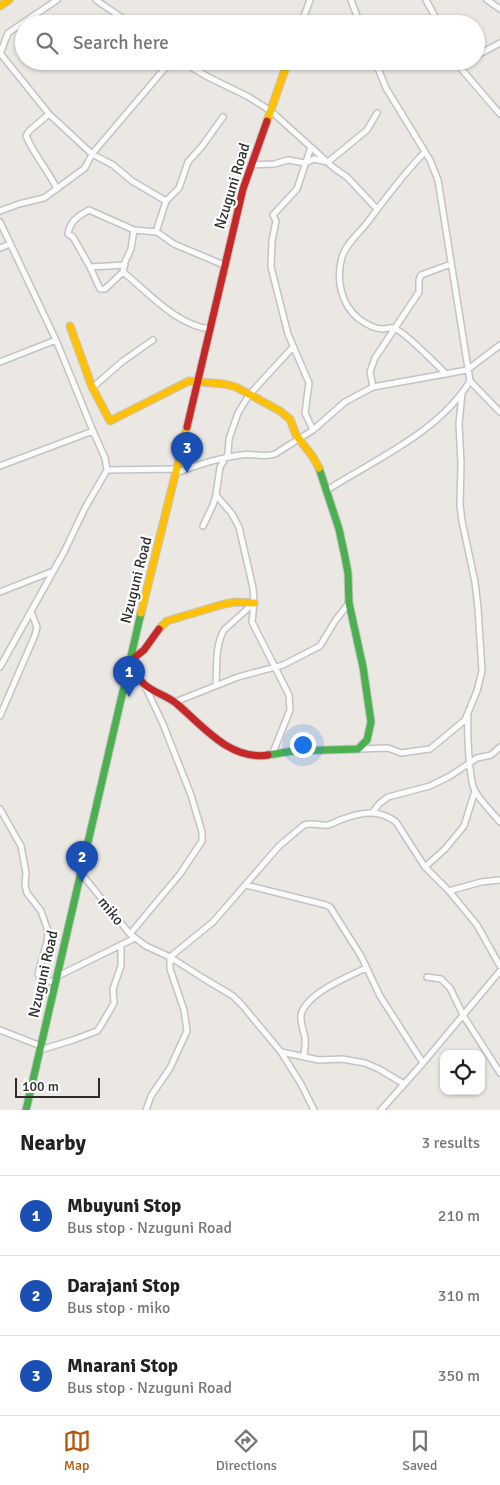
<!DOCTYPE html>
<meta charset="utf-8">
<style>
:root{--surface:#fff;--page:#f2f2f2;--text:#222;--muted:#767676;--line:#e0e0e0;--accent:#b45309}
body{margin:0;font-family:Signika,sans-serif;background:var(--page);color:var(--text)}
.controls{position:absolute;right:15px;bottom:15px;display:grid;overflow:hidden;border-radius:10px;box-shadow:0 1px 4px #0004}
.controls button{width:45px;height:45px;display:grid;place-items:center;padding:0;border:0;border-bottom:1px solid var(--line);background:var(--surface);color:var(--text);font:25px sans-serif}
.scale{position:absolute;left:15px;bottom:12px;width:85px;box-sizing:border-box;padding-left:5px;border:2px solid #2d2d2d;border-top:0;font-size:14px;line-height:18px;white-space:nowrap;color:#2d2d2d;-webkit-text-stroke:4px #fff;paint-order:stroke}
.you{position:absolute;left:302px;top:744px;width:18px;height:18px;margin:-12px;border:4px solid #fff;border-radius:50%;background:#1a73e8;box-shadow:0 0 0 8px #1a73e833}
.badge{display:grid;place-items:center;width:32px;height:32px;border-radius:50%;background:var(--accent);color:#fff;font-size:16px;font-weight:700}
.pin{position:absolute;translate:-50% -41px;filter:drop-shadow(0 1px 2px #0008)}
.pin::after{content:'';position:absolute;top:26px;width:18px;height:15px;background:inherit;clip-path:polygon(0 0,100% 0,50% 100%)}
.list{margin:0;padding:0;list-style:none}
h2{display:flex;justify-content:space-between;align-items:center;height:65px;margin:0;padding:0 20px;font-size:21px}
h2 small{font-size:16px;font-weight:400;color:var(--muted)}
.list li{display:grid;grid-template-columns:32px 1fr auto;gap:15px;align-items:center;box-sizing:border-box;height:80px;padding:0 20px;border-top:1px solid var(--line)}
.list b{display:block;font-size:19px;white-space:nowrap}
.list p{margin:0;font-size:16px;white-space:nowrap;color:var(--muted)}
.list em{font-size:16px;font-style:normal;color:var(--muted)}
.icon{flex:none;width:28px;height:28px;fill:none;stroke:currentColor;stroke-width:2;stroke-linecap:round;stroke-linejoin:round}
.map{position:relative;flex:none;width:500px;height:1110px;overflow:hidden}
.search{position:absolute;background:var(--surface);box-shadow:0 1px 4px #0004;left:15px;right:15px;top:15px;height:55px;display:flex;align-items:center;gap:12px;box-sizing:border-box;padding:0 18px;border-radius:28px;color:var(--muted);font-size:19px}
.sheet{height:305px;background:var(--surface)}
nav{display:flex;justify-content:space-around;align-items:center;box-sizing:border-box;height:70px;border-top:1px solid var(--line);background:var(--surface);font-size:14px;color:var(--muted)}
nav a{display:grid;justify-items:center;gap:2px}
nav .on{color:var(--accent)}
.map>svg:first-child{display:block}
</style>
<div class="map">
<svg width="500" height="1110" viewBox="0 0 500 1110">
<rect width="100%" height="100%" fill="#ebe7e2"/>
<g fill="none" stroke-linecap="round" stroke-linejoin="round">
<g stroke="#c4c3c3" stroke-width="8">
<path id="street" d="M96 0 131 24
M351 0 360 24
M426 0 437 20H448
M487 0 500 9
M301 24 310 0
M0 53 49 114 92 154 113 165 132 181 166 201 179 188 188 162 203 145 223 117
M0 54 8 33 57 0
M476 56 500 43
M181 61 208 77 247 96 271 111 334 168 347 177 377 209
M375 61 386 88 430 160 438 180 470 381 500 412
M434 61 458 65 466 61
M458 65 500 114
M49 114 29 131 26 136C34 155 48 170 57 189
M311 147 297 189 273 215 276 221 272 241 271 267 288 334 309 383 305 413 313 430
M425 152C403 174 385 199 367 223 359 233 346 244 342 257 336 278 340 304 359 319 366 324 374 329 383 329 386 329 391 327 394 328 405 332 436 364 446 374
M251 165 274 164 288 160 305 163 314 159 328 162 367 130 377 113
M0 211 19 204 44 198 85 168 92 154 171 61
M0 222 56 340 93 431 105 458 107 470 85 508 64 552 0 667
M156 232 166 201
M0 248 10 244
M125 265 90 267 73 237 68 234C70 221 78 216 89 210L134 230 157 232 174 244 224 265
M90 267 100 289H105L123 272 125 262 131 249 134 230
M123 272C149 293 176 325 210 329
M0 362 56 340
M93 387 123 361 153 340
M373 387 370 372 375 358 419 292V280L421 275 451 264
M0 466 93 431
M107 470 177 469
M176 473C197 465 218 458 241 455 253 453 263 458 275 454L313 430 345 402 373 387 467 370 500 345
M327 490C376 459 439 432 470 381
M216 495 232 514 239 527 253 588 254 603 252 622 289 695 290 710 272 755
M203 526 213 505 216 495 220 467 228 454 229 439 238 413 249 395 293 347
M0 592 51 572
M216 685C217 668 215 645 224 630L254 603
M175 702 238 677 283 665 320 646 335 621 349 603
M0 716 35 635 37 627 31 612
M468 717C467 729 469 781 475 791 481 802 493 813 500 822
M358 749 388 748 401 753 430 749 465 720 477 691 482 671 478 608 475 582 462 521 460 505 461 463 459 424 462 393
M0 809 21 846 26 873 25 885 27 893 41 911 48 931 47 942 38 974 42 980 55 982
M373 812 379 804 388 797 430 786 450 776 477 758 491 755 500 747
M425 867 445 849 464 826 475 791
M80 872 130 934 146 946 170 957 203 978 233 996 242 1005 281 1052 301 1084 314 1110
M246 885 326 905 330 907 361 956 380 996 423 1063
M449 891 481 882 500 880
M130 934 180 874 202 841V832L191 795 163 724 144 684
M56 977 135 938
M427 977 441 979 450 988 463 1015 500 1073
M0 1030 41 1046
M40 1050 73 1040 97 1031 100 1027 114 1003 113 989 121 966V945
M281 1052 319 1060 342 1059 365 1063 379 1069 404 1084
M304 1057C304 1051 306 1044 305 1038 304 1031 300 1023 301 1015 306 993 348 977 366 968
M146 1110 151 1096 170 1068 187 1031 184 1010 170 969V957L213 922 279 846 304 825C312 822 320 826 328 825 333 824 338 820 343 819 362 812 379 809 396 822L425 867 449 891 477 925 500 966
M381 1110 423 1063 500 971"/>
</g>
<g stroke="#c4c3c3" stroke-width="9">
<path id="fast" d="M268 755 293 751 358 749 367 740 371 722 363 667 349 603 348 573 345 557 339 529 319 468
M26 1110 141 613"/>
</g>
<g stroke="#c4c3c3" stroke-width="9">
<path id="slow" d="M0 6 9 0
M267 121 288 61
M70 326 92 387 110 421 189 381 224 384 236 387 280 411 290 419 296 435 313 457 319 468
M141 613 187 427
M159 629 167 621 224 604 236 602 254 603"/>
</g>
<g stroke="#c4c3c3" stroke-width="9">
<path id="jam" d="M187 427 243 189 267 121
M159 629 144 650 129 662C134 669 138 679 144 684 154 693 168 696 177 704 203 726 230 761 268 755"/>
</g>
<use href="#street" stroke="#fcfbfb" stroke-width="5"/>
<use href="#fast" stroke="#4caf50" stroke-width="7"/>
<use href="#slow" stroke="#ffc107" stroke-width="7"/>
<use href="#jam" stroke="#c62828" stroke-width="7"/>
</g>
<g text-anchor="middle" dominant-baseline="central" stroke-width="4.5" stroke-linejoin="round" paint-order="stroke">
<g font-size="15" fill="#2d2d2d" stroke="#fff">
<text transform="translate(232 186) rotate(-73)">Nzuguni Road</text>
<text transform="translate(136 580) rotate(-76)">Nzuguni Road</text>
<text transform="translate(111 911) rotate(51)">miko</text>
<text transform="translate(43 974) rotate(-77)">Nzuguni Road</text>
</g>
</g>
</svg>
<div class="controls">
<button><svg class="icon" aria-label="locate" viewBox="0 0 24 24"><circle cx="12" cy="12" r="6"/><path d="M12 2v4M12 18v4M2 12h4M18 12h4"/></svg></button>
</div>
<div class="scale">100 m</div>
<div class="you"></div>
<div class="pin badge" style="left:129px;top:697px;background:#1a4fb4">1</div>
<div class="pin badge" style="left:82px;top:882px;background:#1a4fb4">2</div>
<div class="pin badge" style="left:187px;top:473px;background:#1a4fb4">3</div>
<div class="search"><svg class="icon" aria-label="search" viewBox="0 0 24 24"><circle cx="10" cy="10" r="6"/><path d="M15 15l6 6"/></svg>Search here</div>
</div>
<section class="sheet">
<h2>Nearby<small>3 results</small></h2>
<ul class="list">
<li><span class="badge" style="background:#1a4fb4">1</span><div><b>Mbuyuni Stop</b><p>Bus stop · Nzuguni Road</p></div><em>210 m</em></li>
<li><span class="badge" style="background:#1a4fb4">2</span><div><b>Darajani Stop</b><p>Bus stop · miko</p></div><em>310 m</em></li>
<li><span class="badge" style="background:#1a4fb4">3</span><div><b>Mnarani Stop</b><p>Bus stop · Nzuguni Road</p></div><em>350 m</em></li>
</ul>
</section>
<nav>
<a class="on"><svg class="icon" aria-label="map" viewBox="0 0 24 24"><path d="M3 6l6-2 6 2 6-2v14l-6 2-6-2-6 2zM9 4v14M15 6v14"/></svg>Map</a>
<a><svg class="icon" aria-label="directions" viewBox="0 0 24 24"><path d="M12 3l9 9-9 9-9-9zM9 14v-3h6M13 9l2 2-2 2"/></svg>Directions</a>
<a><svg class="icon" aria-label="saved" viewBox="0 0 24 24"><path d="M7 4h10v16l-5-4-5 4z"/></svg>Saved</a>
</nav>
